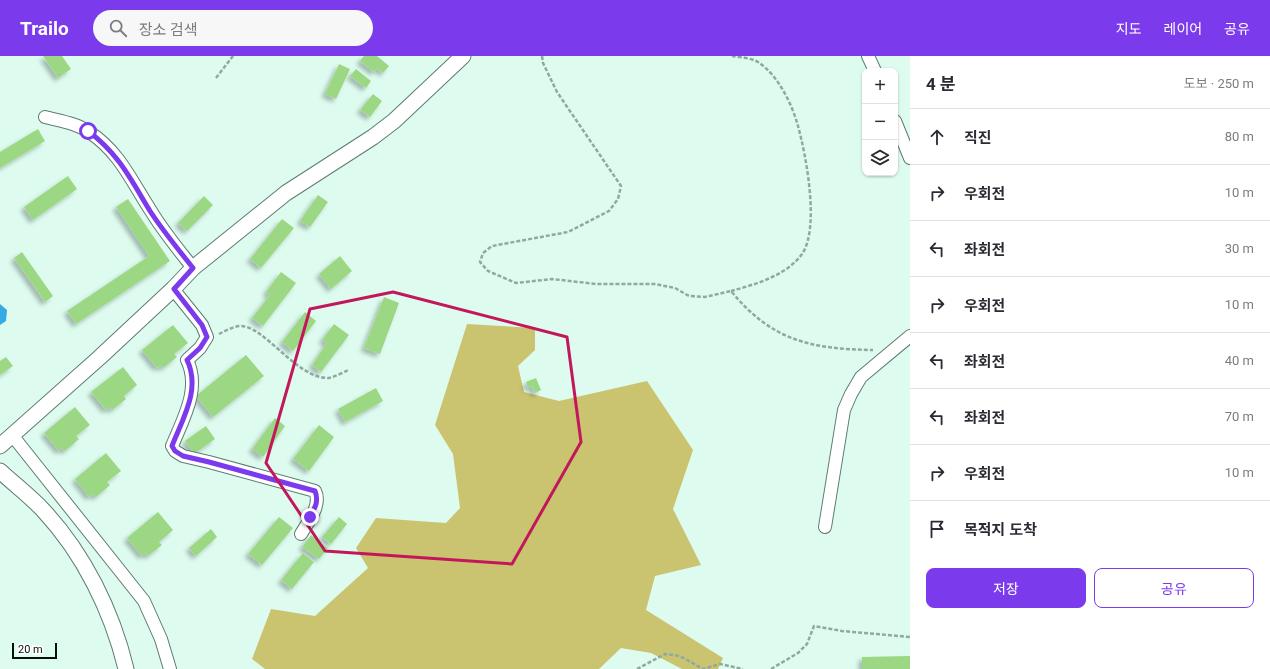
<!DOCTYPE html>
<html lang="ko">
<meta charset="utf-8">
<style>
:root{--surface:#fff;--page:#f7f7f7;--text:#2b2b33;--muted:#7c7c81;--line:#e1e1e2;--accent:#7c3aed}
body{margin:0;font-family:Roboto,"Noto Sans KR",sans-serif;background:var(--page);color:var(--text)}
.controls{position:absolute;right:12px;top:12px;display:grid;overflow:hidden;border-radius:8px;box-shadow:0 1px 3px #0004}
.controls button{width:36px;height:36px;display:grid;place-items:center;padding:0;border:0;border-bottom:1px solid var(--line);background:var(--surface);color:var(--text);font:20px sans-serif}
.scale{position:absolute;left:12px;bottom:10px;width:45px;box-sizing:border-box;padding-left:4px;border:2px solid #060f0c;border-top:0;font-size:11px;line-height:14px;white-space:nowrap;color:#060f0c;-webkit-text-stroke:3px #fff;paint-order:stroke}
.stop{position:absolute;width:12px;height:12px;margin:-9px;border:3px solid #7c3aed;border-radius:50%;background:#fff}
.stop.end{background:#7c3aed;border-color:#fff;box-shadow:0 1px 4px #0008}
.list{margin:0;padding:0;list-style:none}
h2{display:flex;justify-content:space-between;align-items:center;height:52px;margin:0;padding:0 16px;font-size:17px}
h2 small{font-size:13px;font-weight:400;color:var(--muted)}
.list li{display:grid;grid-template-columns:26px 1fr auto;gap:12px;align-items:center;box-sizing:border-box;height:56px;padding:0 16px;border-top:1px solid var(--line)}
.list b{display:block;font-size:15px;white-space:nowrap}
.list em{font-size:13px;font-style:normal;color:var(--muted)}
.actions{display:flex;gap:8px;padding:12px 16px}
.actions a{flex:1;padding:9px 0;border:1px solid var(--accent);border-radius:8px;text-align:center;font-size:14px;color:var(--accent)}
.actions .main{background:var(--accent);color:#fff}
.icon{flex:none;width:22px;height:22px;fill:none;stroke:currentColor;stroke-width:2;stroke-linecap:round;stroke-linejoin:round}
.map{position:relative;flex:none;width:910px;height:613px;overflow:hidden}
header{display:flex;align-items:center;gap:24px;box-sizing:border-box;height:56px;padding:0 20px;background:var(--accent);color:#fff}
header strong{font-size:19px}
nav{display:flex;gap:22px;margin-inline-start:auto;font-size:14px}
.search{width:280px;height:36px;background:var(--page);display:flex;align-items:center;gap:10px;box-sizing:border-box;padding:0 14px;border-radius:22px;color:var(--muted);font-size:15px}
main{display:flex}
aside{flex:1;background:var(--surface)}
.map>svg:first-child{display:block}
</style>
<header>
<strong>Trailo</strong>
<div class="search"><svg class="icon" aria-label="search" viewBox="0 0 24 24"><circle cx="10" cy="10" r="6"/><path d="M15 15l6 6"/></svg>장소 검색</div>
<nav><a>지도</a><a>레이어</a><a>공유</a></nav>
</header>
<main>
<div class="map">
<svg width="910" height="613" viewBox="0 0 910 613">
<defs>
<filter id="shadow"><feDropShadow dx="-3.5" dy="3.5" stdDeviation="2" flood-color="#0004"/></filter>
</defs>
<rect width="100%" height="100%" fill="#ddfcef"/>
<path fill="#cac36f" d="M467 268 535 272V294L518 310 524 336 559 345 647 325 693 394 673 453 701 509 655 520 646 554 723 602 718 613H682L651 597 621 592 599 613H265L252 603 271 553 315 560 368 512 356 492 376 462 446 467 460 452 453 398 435 369Z"/>
<path fill="#36aae2" d="M0 248 7 254 6 265 0 269Z"/>
<path fill="#9cd883" filter="url(#shadow)" d="M43 0H62L71 13 58 22Z
M364 0H377L389 10 383 17 377 12 374 16 360 5Z
M339 8 350 13 336 43 325 38Z
M356 13 371 25 366 32 350 20Z
M373 38 382 45 370 61 360 54Z
M38 73 45 85 0 112V96Z
M68 120 77 133 33 164 24 151Z
M318 139 328 146 310 171 300 165Z
M204 140 213 149 187 175 178 167Z
M128 143 170 205 76 268 67 255 149 200 116 151Z
M282 163 294 172 261 212 250 203Z
M22 196 53 240 45 246 14 202Z
M340 200 352 215 331 233 319 218Z
M281 216 296 227 263 270 252 262 270 239 266 236Z
M384 241 399 247 380 298 364 292Z
M305 256 316 265 293 295 282 286Z
M334 268 349 279 321 316 312 309 327 287 322 284Z
M173 269 188 287 174 298 177 301 163 312 161 309 157 312 142 294Z
M246 299 264 320 213 361 196 340Z
M6 301 13 310 0 319V305Z
M123 311 137 329 124 340 126 343 112 354 110 351 106 354 91 336Z
M536 322 541 334 535 337 532 330 528 332 526 326Z
M376 332 383 345 345 366 338 353Z
M75 351 90 369 76 380 79 383 65 395 62 392 59 395 44 377Z
M275 362 285 370 263 401 252 393Z
M319 369 334 381 309 415 293 403Z
M206 370 215 383 194 398 185 385Z
M106 397 121 415 107 426 110 429 96 441 93 438 89 441 75 423Z
M158 456 173 474 159 486 162 489 148 500 145 497 142 500 127 482Z
M279 461 293 472 262 509 248 498Z
M339 461 347 468 331 488 322 481Z
M211 473 217 481 196 500 189 492Z
M311 479 328 492 319 503 302 491Z
M303 497 314 506 292 533 281 524Z
M910 600V613H862V601Z"/>
<g fill="none" stroke-linecap="round" stroke-linejoin="round">
<g stroke="#5f7b70" stroke-width="14">
<path id="minor" d="M868 0 875 15
M45 61C60 65 76 67 89 76 119 95 132 126 151 155 163 175 178 193 193 212
M895 65 910 102
M173 233 202 269 207 281 200 292 187 304C201 333 183 363 172 390L175 395 183 400 209 406 315 435C322 449 308 466 301 478
M12 379 144 545 161 583 170 613
M825 471 844 354 851 338 861 321 910 280"/>
</g>
<g stroke="#5f7b70" stroke-width="17">
<path id="tertiary" d="M0 390 99 302 173 233 193 212 286 137 373 81 394 65 463 0
M0 415C14 428 30 440 43 454 84 498 112 555 126 613"/>
</g>
<path stroke="#91a89f" stroke-width="2.5" stroke-dasharray="4 2" stroke-linecap="butt" d="M542 0 543 7 557 36 621 130 618 143 609 155 568 176 492 190 483 197 480 206 488 215 516 227 552 223 596 228H655L675 232 689 240 705 241 731 235C772 285 811 293 873 294
M216 22 233 0
M731 235C756 228 786 220 802 198 820 172 806 99 798 70 792 48 778 19 758 6 751 2 740 1 732 0
M219 278C225 275 232 271 239 270 264 268 296 323 329 322 335 321 343 316 349 314
M637 613 665 598 680 600 703 613 720 608 743 613
M771 613 798 597 807 588 814 570 842 575 910 581"/>
<use href="#minor" stroke="#fff" stroke-width="12"/>
<use href="#tertiary" stroke="#fff" stroke-width="15"/>
</g>
<g fill="none" stroke-linecap="round" stroke-linejoin="round">
<path stroke="#7c3aed" stroke-width="5" d="M88 75C119 98 131 124 150 155 163 175 178 193 193 212L174 233 202 269 207 281 200 292 187 304C201 333 183 362 172 390L175 395 183 400 209 406 315 435C319 445 315 452 310 461"/>
</g>
<path fill="none" stroke="#c2185b" stroke-width="3" stroke-linejoin="round" d="M393 236 567 281 581 386 512 508 325 495 266 407 310 253Z"/>
</svg>
<div class="controls">
<button>+</button>
<button>−</button>
<button><svg class="icon" aria-label="layers" viewBox="0 0 24 24"><path d="M12 4l9 5-9 5-9-5zM3 14l9 5 9-5"/></svg></button>
</div>
<div class="scale">20 m</div>
<div class="stop" style="left:88px;top:75px"></div>
<div class="stop end" style="left:310px;top:461px"></div>
</div>
<aside>
<h2>4 분<small>도보 · 250 m</small></h2>
<ul class="list">
<li><svg class="icon" aria-label="ahead" viewBox="0 0 24 24"><path d="M12 20V5M6 11l6-6 6 6"/></svg><div><b>직진</b></div><em>80 m</em></li>
<li><svg class="icon" aria-label="right" viewBox="0 0 24 24"><path d="M7 20v-9h11M14 6l5 5-5 5"/></svg><div><b>우회전</b></div><em>10 m</em></li>
<li><svg class="icon" aria-label="left" viewBox="0 0 24 24"><path d="M17 20v-9H6M10 6l-5 5 5 5"/></svg><div><b>좌회전</b></div><em>30 m</em></li>
<li><svg class="icon" aria-label="right" viewBox="0 0 24 24"><path d="M7 20v-9h11M14 6l5 5-5 5"/></svg><div><b>우회전</b></div><em>10 m</em></li>
<li><svg class="icon" aria-label="left" viewBox="0 0 24 24"><path d="M17 20v-9H6M10 6l-5 5 5 5"/></svg><div><b>좌회전</b></div><em>40 m</em></li>
<li><svg class="icon" aria-label="left" viewBox="0 0 24 24"><path d="M17 20v-9H6M10 6l-5 5 5 5"/></svg><div><b>좌회전</b></div><em>70 m</em></li>
<li><svg class="icon" aria-label="right" viewBox="0 0 24 24"><path d="M7 20v-9h11M14 6l5 5-5 5"/></svg><div><b>우회전</b></div><em>10 m</em></li>
<li><svg class="icon" aria-label="arrive" viewBox="0 0 24 24"><path d="M6 21V4h12l-3 4 3 4H6"/></svg><div><b>목적지 도착</b></div></li>
</ul>
<div class="actions"><a class="main">저장</a><a>공유</a></div>
</aside>
</main>
